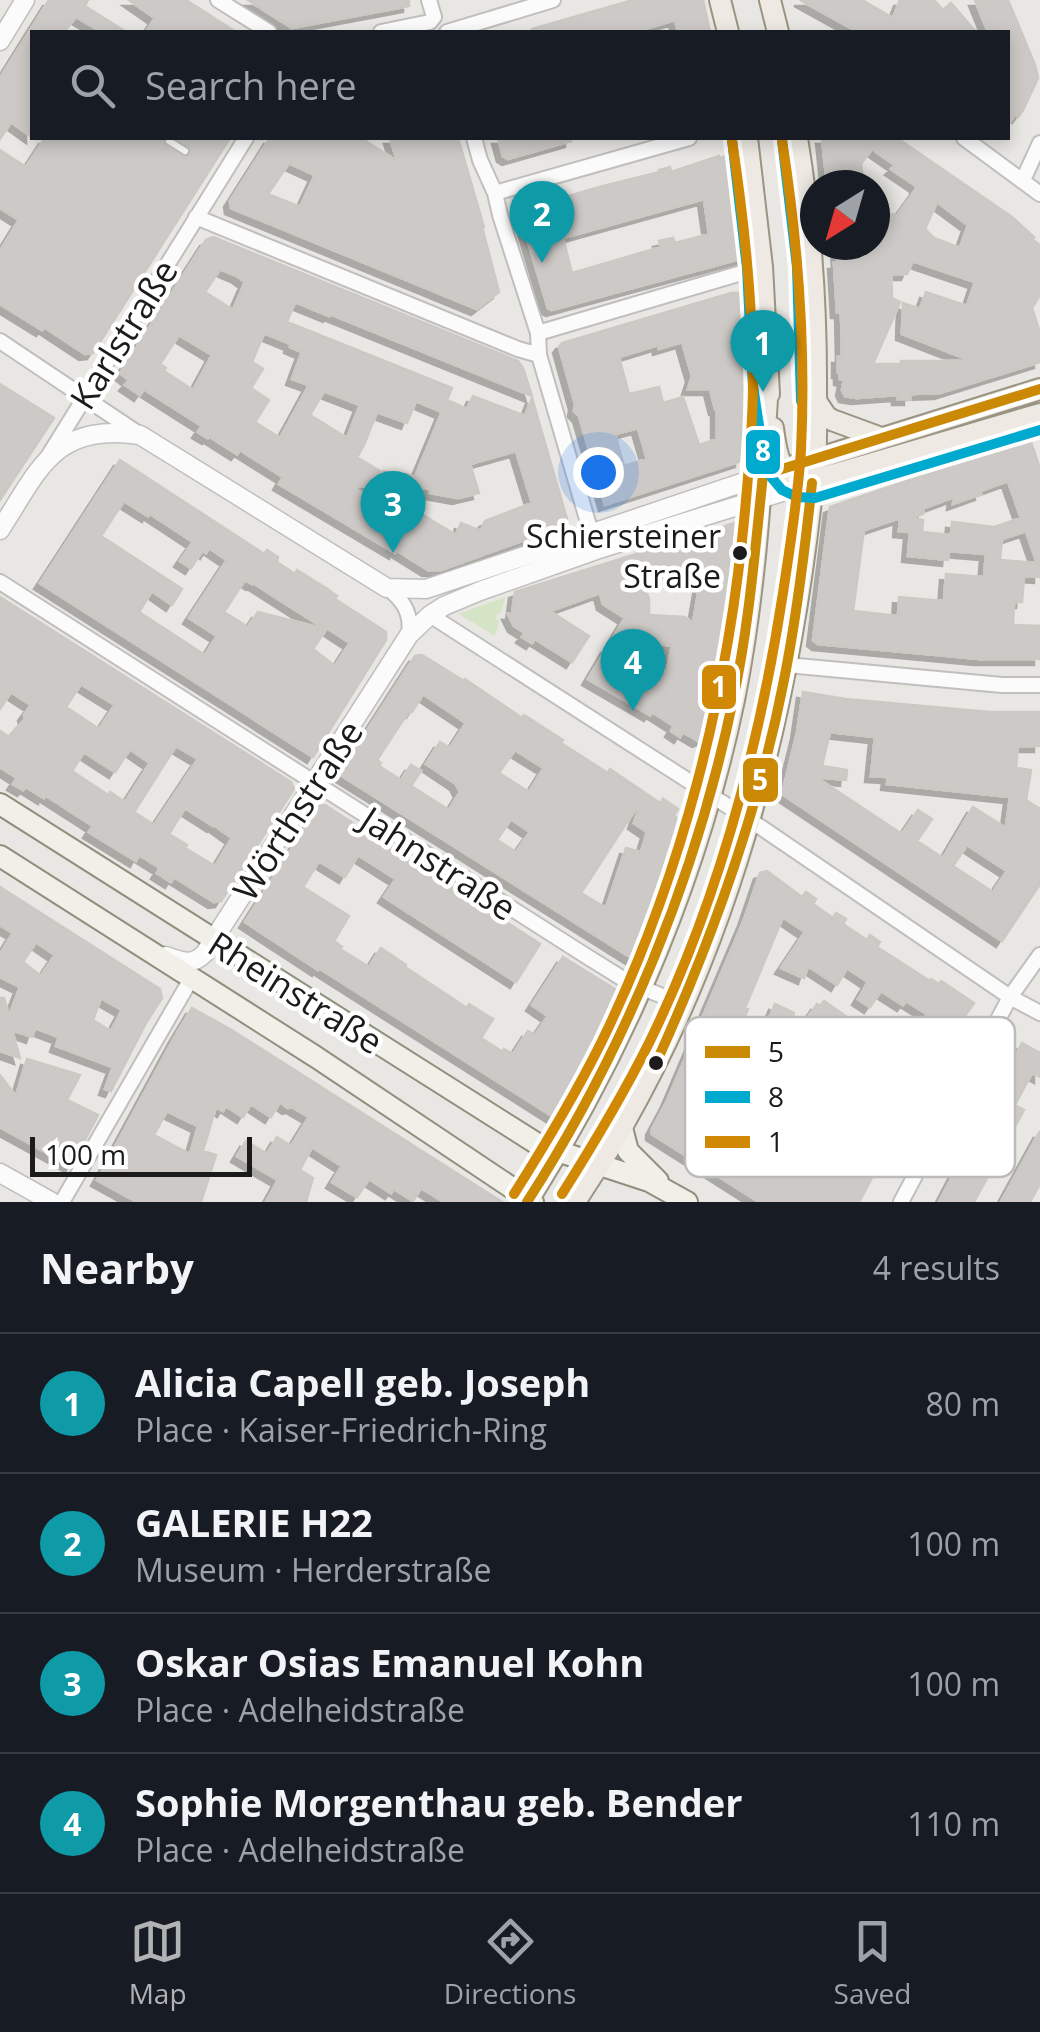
<!DOCTYPE html>
<meta charset="utf-8">
<style>
:root{--surface:#171b24;--page:#242831;--text:#f1f3f6;--muted:#9ea1a6;--line:#363941;--accent:#b1b2b3}
body{margin:0;font-family:"Open Sans",sans-serif;background:var(--page);color:var(--text)}
.compass{position:absolute;left:800px;top:170px;width:90px;height:90px;border-radius:50%;background:var(--surface);box-shadow:0 5px 15px #0003;rotate:217deg}
.scale{position:absolute;left:30px;bottom:25px;width:222px;box-sizing:border-box;padding-left:10px;border:5px solid #1b1b1b;border-top:0;font-size:28px;line-height:35px;white-space:nowrap;color:#1b1b1b;-webkit-text-stroke:8px #fff;paint-order:stroke}
.you{position:absolute;left:598px;top:472px;width:35px;height:35px;margin:-25px;border:8px solid #fff;border-radius:50%;background:#1a73e8;box-shadow:0 0 0 15px #1a73e833}
.badge{display:grid;place-items:center;width:65px;height:65px;border-radius:50%;background:var(--accent);color:#fff;font-size:32px;font-weight:700}
.pin{position:absolute;translate:-50% -82px;filter:drop-shadow(0 2px 5px #0008)}
.pin::after{content:'';position:absolute;top:52px;width:35px;height:30px;background:inherit;clip-path:polygon(0 0,100% 0,50% 100%)}
.list{margin:0;padding:0;list-style:none}
h2{display:flex;justify-content:space-between;align-items:center;height:130px;margin:0;padding:0 40px;font-size:42px}
h2 small{font-size:32px;font-weight:400;color:var(--muted)}
.list li{display:grid;grid-template-columns:65px 1fr auto;gap:30px;align-items:center;box-sizing:border-box;height:140px;padding:0 40px;border-top:2px solid var(--line)}
.list b{display:block;font-size:38px;white-space:nowrap}
.list p{margin:0;font-size:32px;white-space:nowrap;color:var(--muted)}
.list em{font-size:32px;font-style:normal;color:var(--muted)}
.icon{flex:none;width:55px;height:55px;fill:none;stroke:currentColor;stroke-width:2;stroke-linecap:round;stroke-linejoin:round}
.map{position:relative;flex:none;width:1040px;height:1202px;overflow:hidden}
.search{position:absolute;background:var(--surface);box-shadow:0 5px 15px #0003;left:30px;right:30px;top:30px;height:110px;display:flex;align-items:center;gap:25px;box-sizing:border-box;padding:0 35px;border-radius:0px;color:var(--muted);font-size:38px}
.sheet{height:690px;background:var(--surface)}
nav{display:flex;justify-content:space-around;align-items:center;box-sizing:border-box;height:140px;border-top:2px solid var(--line);background:var(--surface);font-size:28px;color:var(--muted)}
nav a{display:grid;justify-items:center;gap:5px}
nav .on{color:var(--accent)}
.map>svg:first-child{display:block}
</style>
<div class="map">
<svg width="1040" height="1202" viewBox="0 0 1040 1202">
<defs>
<filter id="shadow"><feDropShadow dx="-6" dy="6" stdDeviation="0" flood-color="#0004"/></filter>
</defs>
<rect width="100%" height="100%" fill="#e9e7e3"/>
<path fill="#d4e4c4" d="M505 597 501 613 497 614 496 620 499 621 495 636 459 614Z"/>
<path fill="#ccc9c6" stroke="#ccc9c5" stroke-width="2.5" fill-rule="evenodd" filter="url(#shadow)" d="M49 0H88L85 6 126 32H102L76 17 64 32H32V137L11 122 0 139V78Z
M129 0H186L236 32H146L155 18Z
M248 0H409V6L292 28Z
M633 0H703L710 32H678L675 20 634 32H532V29Z
M800 0H862L893 18 900 0H934L943 10 951 3 976 32H858Z
M975 0H1008L1035 65 1038 78 1023 110 1018 117 1015 115 1008 125V32H988Z
M45 138H163L165 146 186 158 190 155 191 149 176 138H230L93 353 85 354 44 327 42 330 0 304V251L19 220 0 208V150L26 167Z
M270 138H361L397 161 390 138H458L484 227H482L499 292 477 309 231 208 230 201ZM289 163 315 175 300 207 268 194Z
M498 138H571V141L508 159 503 156Z
M822 138H897L1012 217 1034 237 1032 239 1040 245V295L1032 308 1040 333V362L940 393 910 394V399H898V395L857 398 845 396 842 390 844 380 840 379V372H838V357H842L841 312H837L834 263H838L837 245H875V219L885 218 884 215 898 214 916 189V186L891 169 895 165 872 149 861 164 864 185H827ZM937 202 968 225 960 248 934 238 925 229ZM913 261 975 282 967 306 926 292 920 309 903 303 902 334 972 361H901V364H873L900 302 892 298 891 274H907Z
M733 154 743 258 552 310 548 308 520 215 546 208 544 203 603 186 660 172 659 170 670 167 671 172 719 156 720 158ZM704 199 709 234 675 243 673 238 659 241 661 247 572 273 563 238Z
M213 237 518 361 523 368 532 396 330 314 329 316 295 302 287 322 452 388 447 400 467 409 473 396 525 416 532 398 567 519 563 526 441 570H428L396 550 395 553 279 484 283 477 240 450 237 454 210 437 208 438 198 432 202 426 150 393 144 389 140 395 125 385 129 380 120 373 206 240ZM220 269 237 276 245 282 233 310 205 292ZM264 333 291 344 290 347 302 352 292 379 309 385 280 438 255 422 269 400 251 388 263 369 252 362ZM179 335 212 355 193 390 164 371 166 368 160 364ZM324 391 360 405 347 438 310 415ZM416 401 442 412 415 477 406 474 403 479 384 471 383 473 357 457 364 445 377 412 407 423ZM516 451 532 503 485 521 481 531 461 523 456 535 418 512 412 522 351 486 433 489 430 493 458 498 479 493 470 464Z
M731 293H743L741 461 605 505 579 416 574 411 575 404 559 347 562 343ZM682 342 692 376 688 389H710L715 409H717V439L699 445 683 397 663 403 659 387 629 394 619 357 658 345 659 349ZM638 428 647 459 624 466 615 434Z
M0 384 54 418 0 500Z
M1030 439 1040 469V577L1024 576 1022 602H1014L1013 625 1040 626V659H980L818 644 813 640 830 507ZM1008 481 1021 518 994 527 952 522 951 535 922 532 923 520 910 518 923 514 924 508 954 497 953 504 981 494 980 491ZM900 518 899 531 910 532 908 556 948 560 949 551 986 554 984 577 946 574 944 601 899 597 898 616 853 611 864 530ZM1026 531 1037 563 1000 560 1002 539Z
M120 460 252 546 264 554 267 550 278 557 277 562 295 574 297 570 326 588 337 596 335 599 386 632V640L313 757 40 583ZM124 501 148 516 149 513 193 542 180 561 191 568 203 550 206 553 209 548 227 560 189 618 217 636 205 655 139 612 152 591 172 605 182 589 101 536ZM245 580 252 584 253 583 325 629 258 612 248 627 224 612ZM327 628 350 643 335 666 313 649Z
M741 521 724 644 707 738 698 741 683 732 680 737 671 731 674 726 652 712 650 715 588 679 607 647 617 654 613 638 625 618 603 604 600 593 550 611 589 636 572 662 535 639 532 643 522 637 525 633 514 626 508 614H512L515 592ZM703 566 693 623 685 617 649 615V600L645 585ZM643 641 672 646 667 670H663L661 681 636 665Z
M0 597 291 782 294 789 221 901 214 902 174 877 171 882 157 873 160 868 139 855 136 861 89 832 93 826 45 795 44 798 26 787 23 790 13 784 17 778 0 767V731L9 737 25 719 24 715 31 705 11 692 0 709ZM81 684 115 705 99 729 66 707ZM176 746 198 759 154 825 134 812ZM130 749 150 763 125 802 110 792 108 795 72 771 84 752 115 772ZM185 808 213 826 214 825 232 838 215 866 185 848 187 845 169 834Z
M422 655 464 681 465 679 522 718 524 715 563 740 561 743 608 773 610 769 660 803 663 799 678 809 674 816 681 821 635 960 339 774 415 656ZM423 694 466 723 450 748 440 742 426 764 456 784 460 792 449 810 411 786 421 771 411 765 401 780 379 766 381 763 377 760 409 711 412 712ZM515 750 544 768 529 792 499 773ZM637 807 639 809 634 823 647 832 641 852 626 848 606 908 581 893ZM511 819 530 832 516 852 497 840Z
M803 692 846 699 989 712H1040V746H1018L1016 768 1031 770 1026 800 1040 809V884L1002 941 782 794 797 733ZM830 732 875 737 871 776 888 777 887 784 1010 797 1006 828 973 807 943 858 917 841 932 819 918 810 902 834 816 777 846 780 847 770 822 766ZM967 845 1007 871 993 892 953 866Z
M325 805 540 944 516 982 384 897 396 879 358 855 345 877 319 861 303 887 349 916 334 941 342 947 340 949 369 967 381 948 406 965 405 967 467 1008 469 1004 493 1019 481 1038 503 1052 504 1049 513 1054 528 1031 535 1035 548 1016 532 1005 563 957 616 990 620 996 594 1054 561 1116 555 1118 319 968 318 970 306 962 245 922 319 806Z
M767 871 802 897 806 892 816 899 813 904 833 918 836 913 846 919 843 924 867 940 870 935 880 942 877 947 930 981 931 979 939 984 941 981 974 1003 958 1026 955 1024 859 1202H759L652 1134V1129L667 1101 744 920 760 873ZM783 917 805 932 781 968 804 978 808 966 837 985 847 968 868 982 858 999 870 1007 881 991 903 1005 906 1001 927 1014 915 1038 898 1029 889 1047 877 1040 871 1051 859 1047 836 1032 847 1017 824 1001 820 1006 817 1004 804 1023 830 1041 808 1076 826 1085 814 1110 793 1099 811 1065 797 1058 802 1025 781 1055 794 1013 775 1004 765 1028 744 1019 748 1009 745 1008ZM723 1048 750 1060 733 1090 709 1081ZM856 1088 876 1099 858 1133 838 1123ZM789 1110 809 1121 794 1151 798 1153 786 1178 750 1154 767 1127 777 1133ZM831 1137 852 1149 837 1177 817 1163Z
M0 887 160 989 162 998 146 1023 111 1091 105 1089 113 1067 56 1046 59 1037 35 1028 32 1037 12 1030 20 1058 0 1051V998H4L8 1012 11 1011 20 987 0 977V954L13 933 0 925ZM36 942 55 955 41 976 23 962ZM101 998 122 1010 111 1031 93 1020Z
M192 1008 230 1029 502 1202H444L421 1188 413 1201 394 1189 391 1193 369 1179 357 1197 332 1182 342 1166 312 1147 300 1170 313 1178 306 1202H266L278 1180 237 1156 246 1141 267 1154 277 1137 291 1146 309 1117 292 1107 288 1108 280 1102 271 1117 251 1104 243 1117 226 1106 223 1111 216 1107 203 1151 216 1155 201 1202H137L97 1180 174 1038ZM167 1111 198 1126 190 1154 154 1135Z
M1022 1043 1040 1053V1077L1032 1073 1015 1105 1024 1110 974 1202H939Z
M27 1059 80 1075 67 1100 98 1115 71 1166 0 1127V1075L16 1096Z
M1040 1131V1184L1030 1202H1001Z"/>
<g fill="none" stroke-linecap="round" stroke-linejoin="round">
<g stroke="#c0bfbe" stroke-width="10">
<path id="service" d="M169 141 185 151"/>
</g>
<g stroke="#c0bfbe" stroke-width="18">
<path id="minor" d="M218 0 269 32
M381 32 430 22 434 17 429 0
M447 32 553 0
M474 138 480 160 495 193 500 215 538 333 539 355 594 543
M964 138 1040 194
M1023 180 1040 143
M495 193 689 138
M196 217 518 349 539 355
M538 333 762 267
M0 341 139 434
M49 455 246 138
M0 582 583 954 628 982 682 1004
M387 588C404 600 412 614 409 635
M430 615 762 828 1010 997 1040 1013
M787 665 1002 685H1040
M62 1202 191 979
M901 1202 1010 997 1040 955"/>
</g>
<g stroke="#c0bfbe" stroke-width="21">
<path id="tertiary" d="M0 41 25 0
M0 530C40 468 54 423 140 435L387 588 426 589 774 472
M166 956C182 962 193 966 205 953L409 635 430 615 444 606 480 591 596 550 811 483
M0 1173 52 1202"/>
</g>
<g stroke="#8e907e" stroke-width="24">
<path id="secondary" d="M0 804 539 1145 649 1181 687 1202
M0 856 316 1057 533 1202
M622 1128 628 1151 658 1181"/>
</g>
<g stroke="#9c9483" stroke-width="24">
<path id="primary" d="M720 0 728 32
M770 0 778 32
M747 138 762 267 769 394
M816 401 826 416 832 420 881 438
M773 428C776 452 779 476 805 483L1040 414
M775 477 784 469 1040 389
M527 1202C624 1048 697 878 734 700 755 596 761 490 768 384
M575 1202C591 1176 609 1151 623 1125 738 923 793 692 815 462 817 434 816 406 816 378 816 298 810 217 797 138"/>
</g>
<use href="#service" stroke="#fcfbfb" stroke-width="6"/>
<use href="#minor" stroke="#fcfbfb" stroke-width="14"/>
<use href="#tertiary" stroke="#fcfbfb" stroke-width="18"/>
<use href="#secondary" stroke="#f0f0e9" stroke-width="20"/>
<use href="#primary" stroke="#eeeae3" stroke-width="20"/>
<g stroke="#fff" stroke-width="18">
<path id="bus-1" d="M763 475 1040 389
M656 1063C712 940 758 813 784 680 797 615 805 549 812 483
M527 1202C625 1050 696 877 733 700 749 626 755 550 763 475"/>
</g>
<g stroke="#fff" stroke-width="18">
<path id="bus-2" d="M732 140 747 268 753 386 764 458 771 477 782 490 797 497 815 498 1040 430
M782 140 797 267 801 401"/>
</g>
<g stroke="#fff" stroke-width="18">
<path id="bus-3" d="M514 1194C545 1145 575 1095 601 1043 682 877 728 694 745 511 749 468 753 425 753 382 753 302 744 220 732 140
M562 1194C593 1145 623 1095 649 1043 718 902 759 748 783 593 790 546 798 498 801 450 806 347 798 242 782 140"/>
</g>
<use href="#bus-1" stroke="#cb8a05" stroke-width="10"/>
<use href="#bus-2" stroke="#00a9ce" stroke-width="10"/>
<use href="#bus-3" stroke="#d18905" stroke-width="10"/>
</g>
<g fill="#1b1b1b" stroke="#fff" stroke-width="4">
<circle cx="740" cy="553" r="9"/>
<circle cx="656" cy="1063" r="9"/>
</g>
<g text-anchor="middle" dominant-baseline="central" stroke-width="9" stroke-linejoin="round" paint-order="stroke">
<g font-size="32" fill="#1b1b1b" stroke="#fff" text-anchor="end">
<text x="721" y="535">Schiersteiner<tspan x="721" dy="40">Straße</tspan></text>
</g>
<g font-size="35" fill="#1b1b1b" stroke="#fff">
<text transform="translate(123 334) rotate(-58)">Karlstraße</text>
<text transform="translate(297 810) rotate(-57)">Wörthstraße</text>
<text transform="translate(439 863) rotate(33)">Jahnstraße</text>
<text transform="translate(296 992) rotate(32)">Rheinstraße</text>
</g>
</g>
<rect x="685" y="1017" width="330" height="160" rx="15" fill="#fff" stroke="#bbb" stroke-width="2.5"/>
<rect x="705" y="1046" width="45" height="12" fill="#cb8a05"/>
<rect x="705" y="1091" width="45" height="12" fill="#00a9ce"/>
<rect x="705" y="1136" width="45" height="12" fill="#d18905"/>
<g font-size="28" fill="#1b1b1b">
<text x="768" y="1062">5</text>
<text x="768" y="1107">8</text>
<text x="768" y="1152">1</text>
</g>
<g stroke="#fff" stroke-width="4">
<rect x="744" y="428" width="38" height="48" rx="10" fill="#00a9ce"/>
<rect x="700" y="663" width="38" height="48" rx="10" fill="#d18905"/>
<rect x="741" y="756" width="39" height="48" rx="10" fill="#cb8a05"/>
</g>
<g font-size="28" text-anchor="middle" font-weight="bold" fill="#fff">
<text x="763" y="461">8</text>
<text x="719" y="697">1</text>
<text x="760" y="790">5</text>
</g>
</svg>
<svg class="compass" viewBox="-18 -18 36 36"><path d="M0-13l5 13h-10z" fill="#e53935"/><path d="M0 13l5-13h-10z" fill="#9ea1a6"/></svg>
<div class="scale">100 m</div>
<div class="you"></div>
<div class="pin badge" style="left:763px;top:392px;background:#0f9aa8">1</div>
<div class="pin badge" style="left:542px;top:263px;background:#0f9aa8">2</div>
<div class="pin badge" style="left:393px;top:553px;background:#0f9aa8">3</div>
<div class="pin badge" style="left:633px;top:711px;background:#0f9aa8">4</div>
<div class="search"><svg class="icon" aria-label="search" viewBox="0 0 24 24"><circle cx="10" cy="10" r="6"/><path d="M15 15l6 6"/></svg>Search here</div>
</div>
<section class="sheet">
<h2>Nearby<small>4 results</small></h2>
<ul class="list">
<li><span class="badge" style="background:#0f9aa8">1</span><div><b>Alicia Capell geb. Joseph</b><p>Place · Kaiser-Friedrich-Ring</p></div><em>80 m</em></li>
<li><span class="badge" style="background:#0f9aa8">2</span><div><b>GALERIE H22</b><p>Museum · Herderstraße</p></div><em>100 m</em></li>
<li><span class="badge" style="background:#0f9aa8">3</span><div><b>Oskar Osias Emanuel Kohn</b><p>Place · Adelheidstraße</p></div><em>100 m</em></li>
<li><span class="badge" style="background:#0f9aa8">4</span><div><b>Sophie Morgenthau geb. Bender</b><p>Place · Adelheidstraße</p></div><em>110 m</em></li>
</ul>
</section>
<nav>
<a class="on"><svg class="icon" aria-label="map" viewBox="0 0 24 24"><path d="M3 6l6-2 6 2 6-2v14l-6 2-6-2-6 2zM9 4v14M15 6v14"/></svg>Map</a>
<a><svg class="icon" aria-label="directions" viewBox="0 0 24 24"><path d="M12 3l9 9-9 9-9-9zM9 14v-3h6M13 9l2 2-2 2"/></svg>Directions</a>
<a><svg class="icon" aria-label="saved" viewBox="0 0 24 24"><path d="M7 4h10v16l-5-4-5 4z"/></svg>Saved</a>
</nav>
